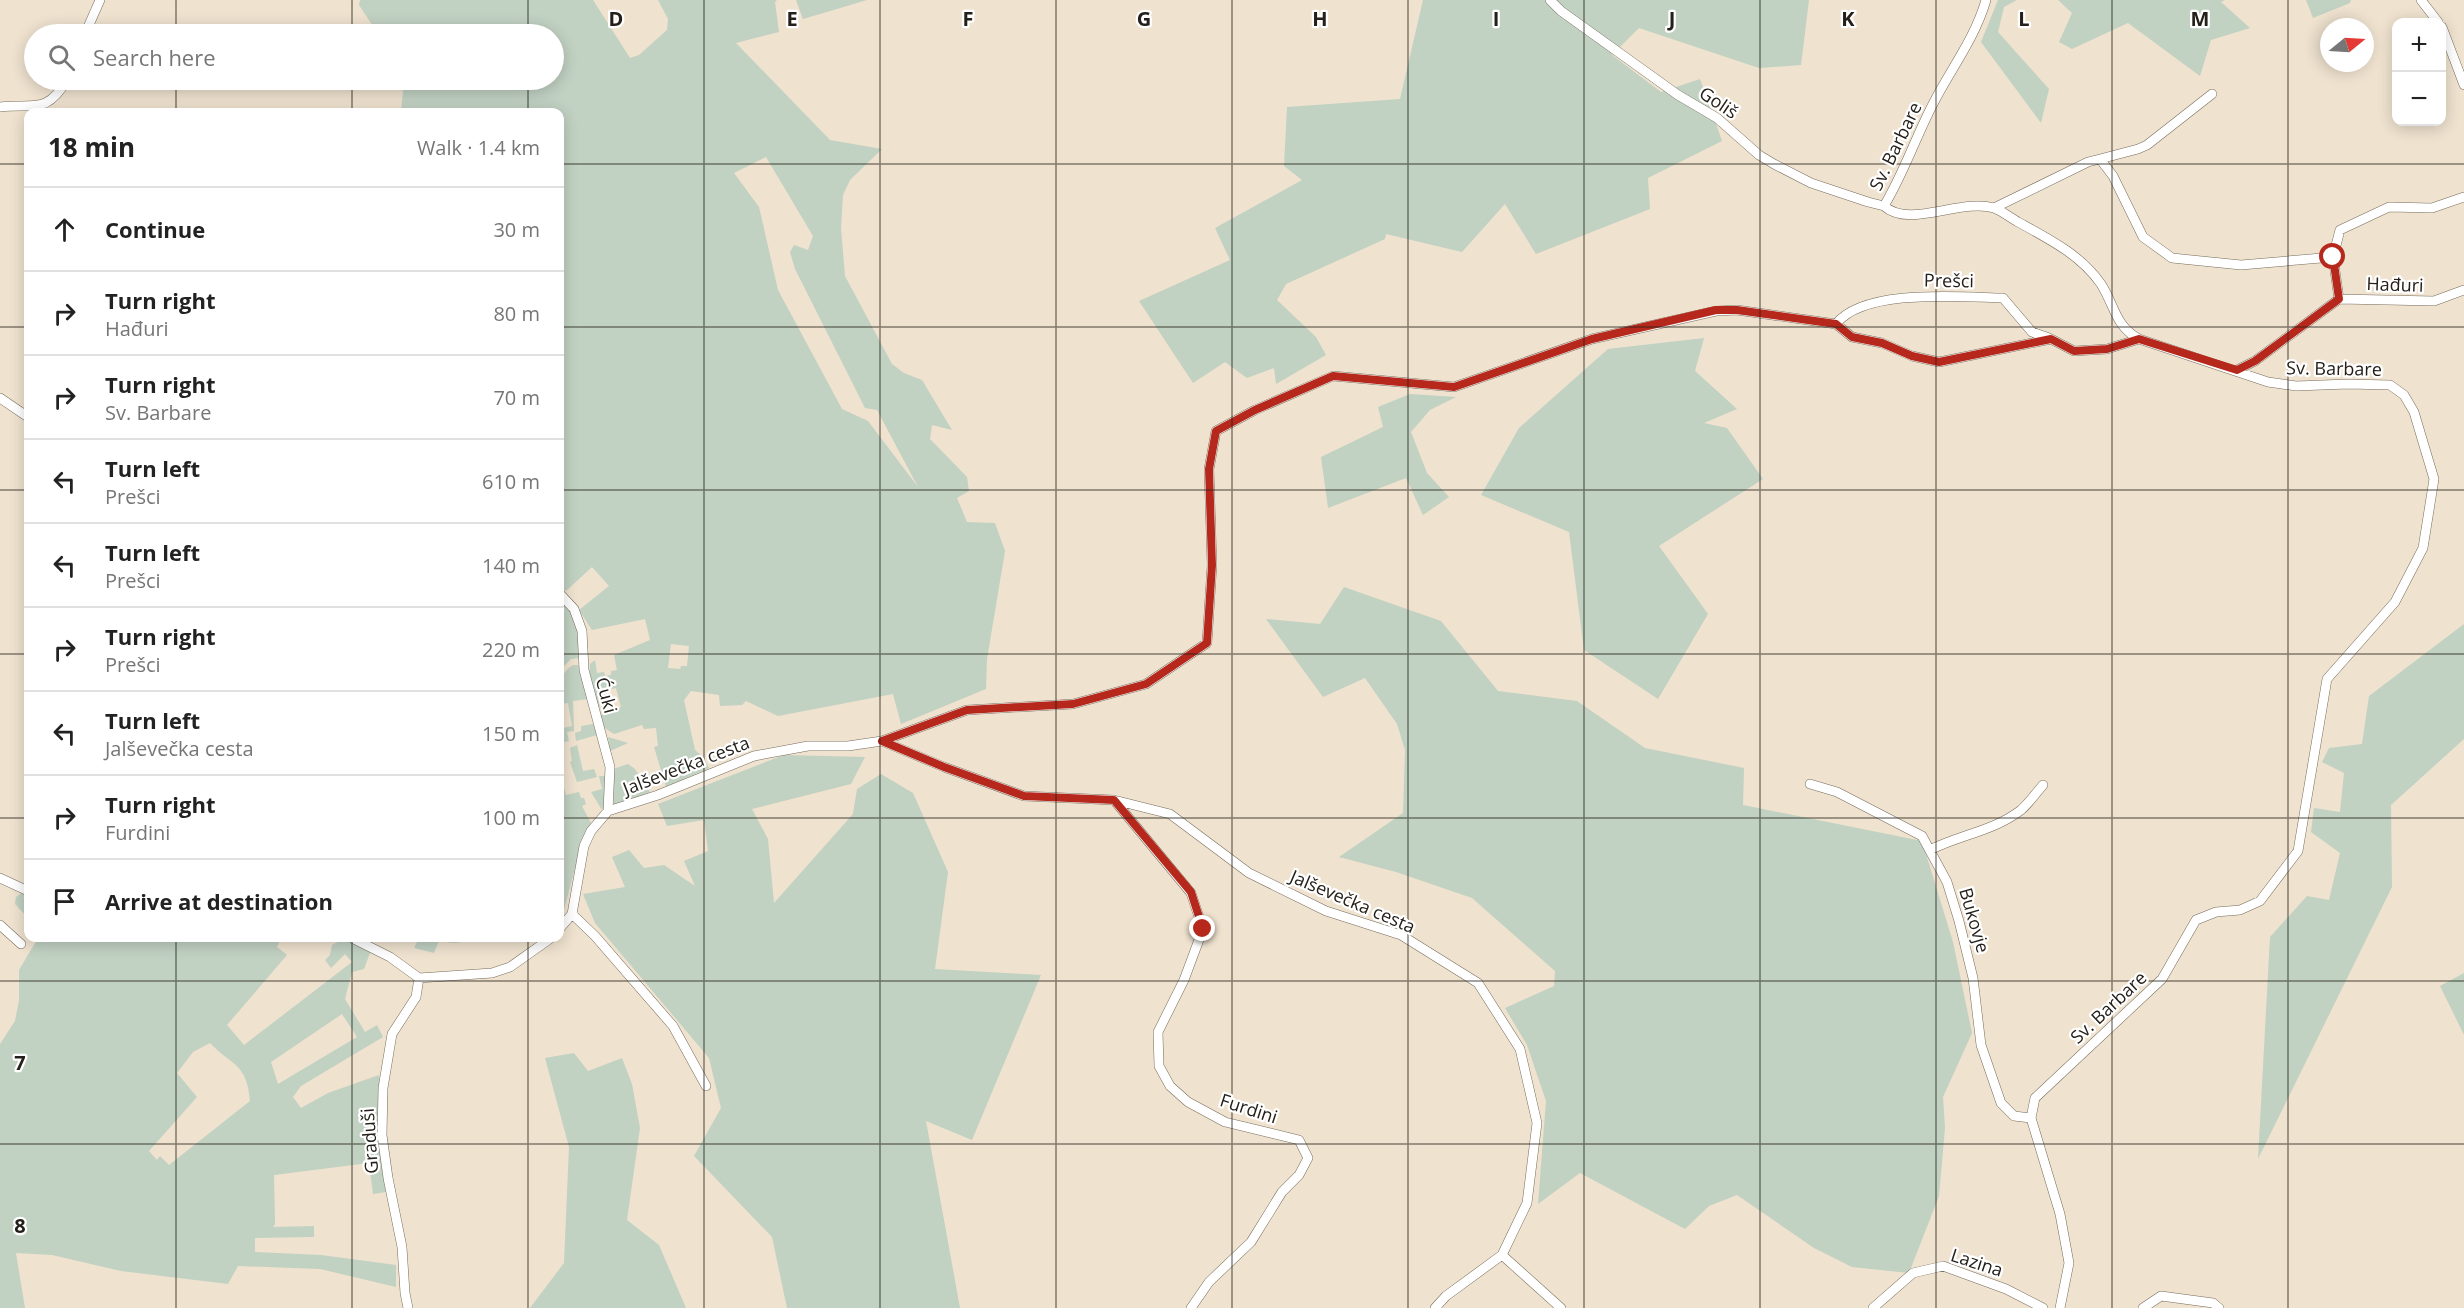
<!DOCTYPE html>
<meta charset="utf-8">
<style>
:root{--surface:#fff;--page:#f2f2f2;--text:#222;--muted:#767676;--line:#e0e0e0}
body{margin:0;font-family:"Open Sans",sans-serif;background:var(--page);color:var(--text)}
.controls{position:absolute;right:18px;top:18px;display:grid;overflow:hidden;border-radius:12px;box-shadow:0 3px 15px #0003}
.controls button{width:54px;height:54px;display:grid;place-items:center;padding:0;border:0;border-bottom:2px solid var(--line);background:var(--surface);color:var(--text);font:30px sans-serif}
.compass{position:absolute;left:2320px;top:18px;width:54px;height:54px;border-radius:50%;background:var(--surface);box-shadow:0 3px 15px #0003;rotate:72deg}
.stop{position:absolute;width:18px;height:18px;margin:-14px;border:4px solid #b6281c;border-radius:50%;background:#fff}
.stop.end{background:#b6281c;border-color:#fff;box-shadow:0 2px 6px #0008}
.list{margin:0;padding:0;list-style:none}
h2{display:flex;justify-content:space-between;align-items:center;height:78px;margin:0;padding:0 24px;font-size:26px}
h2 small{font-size:20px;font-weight:400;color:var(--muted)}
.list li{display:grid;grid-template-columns:39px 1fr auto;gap:18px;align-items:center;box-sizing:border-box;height:84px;padding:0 24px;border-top:2px solid var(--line)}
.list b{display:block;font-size:22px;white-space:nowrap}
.list p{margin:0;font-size:20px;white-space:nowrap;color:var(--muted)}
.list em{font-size:20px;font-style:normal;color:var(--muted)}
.icon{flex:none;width:33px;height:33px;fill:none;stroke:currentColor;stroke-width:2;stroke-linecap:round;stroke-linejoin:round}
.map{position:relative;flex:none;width:2464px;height:1308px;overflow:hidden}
.search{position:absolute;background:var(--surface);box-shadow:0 3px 15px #0003;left:24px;top:24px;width:540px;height:66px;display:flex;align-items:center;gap:15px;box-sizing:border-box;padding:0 21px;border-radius:33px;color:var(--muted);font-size:22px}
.panel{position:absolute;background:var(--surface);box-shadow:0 3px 15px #0003;left:24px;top:108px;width:540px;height:834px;border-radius:12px}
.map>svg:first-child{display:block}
</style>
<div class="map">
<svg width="2464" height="1308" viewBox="0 0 2464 1308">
<rect width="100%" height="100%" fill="#efe2cf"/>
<path fill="#c1d1c2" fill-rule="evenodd" d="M360 0H593L630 58 639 55 667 30 668 19 658 0H777L775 2 779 32 736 43 830 140 882 149 850 180 843 195 841 228 845 276 892 364 904 373 922 380 952 430 932 425 930 439 967 477 969 491 957 498 967 522 995 523 1005 551 987 659 986 689 901 724 893 694 778 716 746 701 742 705 720 706 719 695 691 691 684 700 695 750 704 758 709 768 666 787 654 747 658 746 656 728 644 729 642 725 614 734 603 727 598 716 621 707 616 688 597 693 600 707 596 708 589 679 590 664 595 660 597 673 604 672 605 676 611 675V671L617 670 614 655 650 640 645 619 592 630 579 610 609 586 592 567 566 591 560 589V112H401L404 80H554V34H378L359 5ZM766 157 813 236 808 250 794 245 790 252 795 269 865 408 877 410 918 487 868 421 842 409 778 290 759 207 734 173ZM671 644 689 646 687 666H681L680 669 668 668Z
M796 0H867L803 19Z
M1423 0H1809L1801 65 1759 68 1639 28 1612 55 1661 92 1700 79 1722 141 1648 178 1650 209 1536 254 1505 204 1462 252 1386 234 1385 239 1286 284 1277 300 1316 337 1326 355 1276 384 1274 368 1247 378 1225 362 1193 383 1139 301 1230 260 1215 228 1302 180 1284 166 1287 107 1400 99Z
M1998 0H2017L2004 7 1998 32 2049 89 2041 123 1981 42Z
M2058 0H2225L2221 2 2250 28 2211 40 2200 76 2128 23 2072 49 2059 42 2072 13Z
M2306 0H2351L2350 3 2313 18Z
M1704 338 1695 371 1737 409 1704 423 1727 428 1763 479 1659 546 1708 614 1658 699 1584 650 1569 532 1481 495 1519 428 1608 349Z
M1410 394 1456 397 1430 410 1411 432 1427 473 1449 497 1423 515 1406 478 1328 508 1321 457 1383 427 1378 407Z
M1344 587 1441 621 1498 691 1577 701 1645 748 1744 768 1743 805 1922 841 1953 942 1972 1033 1943 1097 1945 1128 1939 1196 1909 1273 1852 1267 1814 1248 1737 1195 1709 1206 1685 1229 1580 1173 1538 1204 1546 1101 1527 1045 1505 1008 1554 986 1555 971 1472 898 1396 872 1339 857 1403 813 1405 750 1397 724 1365 678 1323 697 1266 619 1320 624Z
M560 597C579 610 578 637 580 658L571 659 560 670Z
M2464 624V739L2391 805 2392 887 2258 1159 2270 937 2307 896 2329 900 2340 853 2311 832 2314 808 2340 812 2344 773 2322 762 2329 748 2362 744 2369 696Z
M573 665H578L581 669 588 699 573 701 574 731 567 732 569 741 560 743V721L562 720 563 728 572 726 568 703 560 704C560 688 558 674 573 665Z
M593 724 597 735 576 741 575 733 581 731V726Z
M608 737 628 743 610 751Z
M577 745 583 771 594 769 597 777 577 782 570 762 572 761 570 748Z
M784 755 865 757 851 784 752 809 768 839 774 903 853 814 857 789 881 774 913 793 948 872 935 969 1041 975 972 1140 926 1121 960 1308H787L772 1237 694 1156 721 1108 709 1058 595 923 583 894 625 887 612 857 629 850 644 868 664 865 695 886 684 861 708 851 704 820 667 826 658 804Z
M628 764 635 769 650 792 614 806 613 769Z
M560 774 566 795 579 792 581 798H584L586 804 582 806 591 823 575 868 564 910 560 916Z
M599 776H607L605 806 602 810 591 792 602 789Z
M23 892 28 895V918L15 904 16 897Z
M38 938H281L277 947 287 955 227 1025 244 1045 352 962 345 954 331 968 325 960 330 955 332 945C348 935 356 942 371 950L364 969 352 972 345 999 365 1032 377 1025 383 1037 301 1086 293 1097 301 1108 328 1093 379 1075 381 1162 386 1192 373 1194 369 1163 274 1175 275 1224 273 1227 314 1226V1237L255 1238V1252L321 1255 396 1265V1287L320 1269 238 1266 228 1284 121 1271 52 1255 16 1253 25 1308H0V1044L15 1021 19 1000V970ZM342 1014 357 1037 278 1084 271 1062ZM210 1043C232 1066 247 1063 250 1101L169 1165 160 1156 157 1160 149 1151 197 1097 177 1073 193 1052Z
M419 938H499C489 946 483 938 472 940 457 943 455 944 439 941L434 953 414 948Z
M2464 973V1035L2440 986Z
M574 1053 588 1071 622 1058 632 1084 640 1128 627 1220 659 1245 686 1308H530L564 1263 569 1147 545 1058Z"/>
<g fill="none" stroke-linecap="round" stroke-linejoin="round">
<g stroke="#766c5b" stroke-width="10">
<path id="minor" d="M1550 0 1561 11 1678 95 1717 118 1759 155 1774 164 1811 183 1868 202 1884 206
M1986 0C1975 38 1952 67 1934 102 1916 136 1904 173 1884 206 1909 229 1961 198 1994 208 2002 211 2011 218 2018 222 2049 239 2081 255 2101 284 2115 306 2115 326 2139 339L2268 382 2296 386 2348 384 2390 385 2404 395 2414 412 2434 479 2423 548 2395 602 2327 679 2298 851 2260 901 2240 910 2216 912 2196 920 2162 979 2035 1098 2031 1118 2060 1214 2069 1263 2060 1308
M2421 0 2438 22
M2442 27 2464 85
M85 34 100 0
M0 107C34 103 46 115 67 80
M2100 159 2138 149 2147 145 2212 94
M1994 208 2088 162 2100 159 2113 176 2143 237 2172 258 2241 265 2333 257 2340 230 2389 207 2432 208 2464 197
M2333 257 2339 299
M1836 324C1864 288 1960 297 2003 298L2032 332 2049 338
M2237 370 2255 361 2339 299 2434 301 2464 290
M0 398 28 417
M560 594 574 609 582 631 584 670 610 767 608 811
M882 741 944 767 1024 796 1114 800 1170 814 1249 873 1326 911 1401 935 1478 983 1520 1049 1537 1123 1527 1203 1502 1255 1446 1296 1435 1308
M1810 784 1837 792 1922 836 1947 882 1959 921 1973 978 1981 1045 2001 1103 2014 1116 2031 1118
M1114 800 1191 893 1203 929 1184 980 1158 1032 1159 1066 1170 1086 1188 1102 1225 1122 1299 1140 1308 1158 1299 1175 1282 1192 1251 1242 1209 1282 1191 1308
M1930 850C1959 835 1994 831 2021 810 2029 803 2036 793 2043 785
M0 878 28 891
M572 914 595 936 673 1026 706 1086
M0 925 21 944
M560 928 572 914 584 846 591 831 608 811 658 795 754 756 808 746H848L882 741 967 710 1073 704 1146 684 1207 643 1212 565 1209 469 1216 431 1255 410 1333 376 1454 387 1592 339 1716 311 1737 310 1836 324 1852 337 1882 343 1912 356 1939 362 2051 339 2074 351 2107 349 2139 339
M352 938 390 957 419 978 492 973 510 967 551 938
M1502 1255 1561 1308
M408 1308 405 1293 402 1247 388 1178 382 1135 383 1088 392 1034 416 997 419 978
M1873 1308 1913 1273 1943 1266 2006 1289 2043 1308
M2143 1308 2161 1296 2213 1303 2219 1308"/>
</g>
<use href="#minor" stroke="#fff" stroke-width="9"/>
</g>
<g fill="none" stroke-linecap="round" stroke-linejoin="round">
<path stroke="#b6281c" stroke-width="8" d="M1203 929 1191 892 1114 800 1024 796 944 767 882 741 967 710 1073 704 1146 684 1207 643 1212 565 1209 469 1216 431 1255 410 1333 376 1454 387 1592 339 1716 310H1737L1836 324 1852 337 1882 343 1912 356 1939 362 2051 339 2074 351 2107 349 2139 339 2237 370 2255 361 2339 299 2333 257"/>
</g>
<path fill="none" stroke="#242019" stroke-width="1.5" stroke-opacity="0.55" d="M176 0V34M352 0V34M528 0V34M704 0V1308M880 0V1308M1056 0V1308M1232 0V1308M1408 0V1308M1584 0V1308M1760 0V1308M1936 0V1308M2112 0V1308M2288 0V1308M176 80V112M352 80V112M528 80V112M0 164H28M560 164H2464M0 327H28M560 327H2464M0 490H28M560 490H2464M0 654H28M560 654H2464M0 818H28M560 818H2464M176 938V1308M352 938V1308M528 938V1308M0 981H2464M0 1144H2464"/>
<g text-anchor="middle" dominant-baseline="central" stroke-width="4.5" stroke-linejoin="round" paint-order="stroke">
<g font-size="18" fill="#242019" stroke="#fff">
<text transform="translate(1719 102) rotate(34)">Goliš</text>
<text transform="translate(1895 146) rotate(-64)">Sv. Barbare</text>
<text transform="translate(1949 280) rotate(1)">Prešci</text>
<text transform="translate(2395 284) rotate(2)">Hađuri</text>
<text transform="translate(2334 368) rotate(1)">Sv. Barbare</text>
<text transform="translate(607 695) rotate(75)">Ćuki</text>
<text transform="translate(686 765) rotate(-21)">Jalševečka cesta</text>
<text transform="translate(1353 901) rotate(23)">Jalševečka cesta</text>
<text transform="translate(1975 920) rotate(74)">Bukovje</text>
<text transform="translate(2108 1007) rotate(-43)">Sv. Barbare</text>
<text transform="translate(1249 1108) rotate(18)">Furdini</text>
<text transform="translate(369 1141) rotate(-94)">Graduši</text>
<text transform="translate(1977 1262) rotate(18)">Lazina</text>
</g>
</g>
<g font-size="20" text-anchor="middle" font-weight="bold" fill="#242019" stroke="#fff" stroke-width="4.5" stroke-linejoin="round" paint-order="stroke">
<text x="616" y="26">D</text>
<text x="792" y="26">E</text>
<text x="968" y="26">F</text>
<text x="1144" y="26">G</text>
<text x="1320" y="26">H</text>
<text x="1496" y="26">I</text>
<text x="1672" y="26">J</text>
<text x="1848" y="26">K</text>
<text x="2024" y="26">L</text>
<text x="2200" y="26">M</text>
<text x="20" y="1070">7</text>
<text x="20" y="1233">8</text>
</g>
</svg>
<div class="controls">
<button>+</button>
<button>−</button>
</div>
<svg class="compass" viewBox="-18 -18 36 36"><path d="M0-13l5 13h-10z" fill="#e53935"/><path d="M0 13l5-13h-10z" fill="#767676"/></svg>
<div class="stop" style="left:2333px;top:257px"></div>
<div class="stop end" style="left:1203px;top:929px"></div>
<div class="search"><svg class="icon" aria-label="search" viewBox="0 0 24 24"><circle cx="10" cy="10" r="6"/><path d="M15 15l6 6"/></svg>Search here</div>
<section class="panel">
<h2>18 min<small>Walk · 1.4 km</small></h2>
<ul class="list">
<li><svg class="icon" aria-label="ahead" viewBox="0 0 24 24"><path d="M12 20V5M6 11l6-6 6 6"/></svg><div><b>Continue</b></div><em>30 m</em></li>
<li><svg class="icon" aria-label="right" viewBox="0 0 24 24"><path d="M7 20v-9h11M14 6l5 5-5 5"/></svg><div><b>Turn right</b><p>Hađuri</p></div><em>80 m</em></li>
<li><svg class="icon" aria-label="right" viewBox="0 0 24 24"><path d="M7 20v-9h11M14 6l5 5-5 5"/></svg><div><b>Turn right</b><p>Sv. Barbare</p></div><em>70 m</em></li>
<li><svg class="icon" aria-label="left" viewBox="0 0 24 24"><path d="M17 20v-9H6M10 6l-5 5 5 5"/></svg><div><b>Turn left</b><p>Prešci</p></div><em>610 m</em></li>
<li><svg class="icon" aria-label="left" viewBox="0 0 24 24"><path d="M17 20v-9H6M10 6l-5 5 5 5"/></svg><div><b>Turn left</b><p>Prešci</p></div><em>140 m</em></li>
<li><svg class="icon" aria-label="right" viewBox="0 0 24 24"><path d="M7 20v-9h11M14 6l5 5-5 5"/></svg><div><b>Turn right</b><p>Prešci</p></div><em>220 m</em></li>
<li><svg class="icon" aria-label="left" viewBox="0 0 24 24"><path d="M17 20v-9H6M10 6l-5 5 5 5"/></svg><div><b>Turn left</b><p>Jalševečka cesta</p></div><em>150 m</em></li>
<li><svg class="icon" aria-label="right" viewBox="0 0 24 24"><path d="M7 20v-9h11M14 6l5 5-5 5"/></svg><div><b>Turn right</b><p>Furdini</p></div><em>100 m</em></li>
<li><svg class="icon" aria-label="arrive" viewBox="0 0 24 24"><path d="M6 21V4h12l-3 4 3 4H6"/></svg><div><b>Arrive at destination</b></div></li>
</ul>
</section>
</div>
